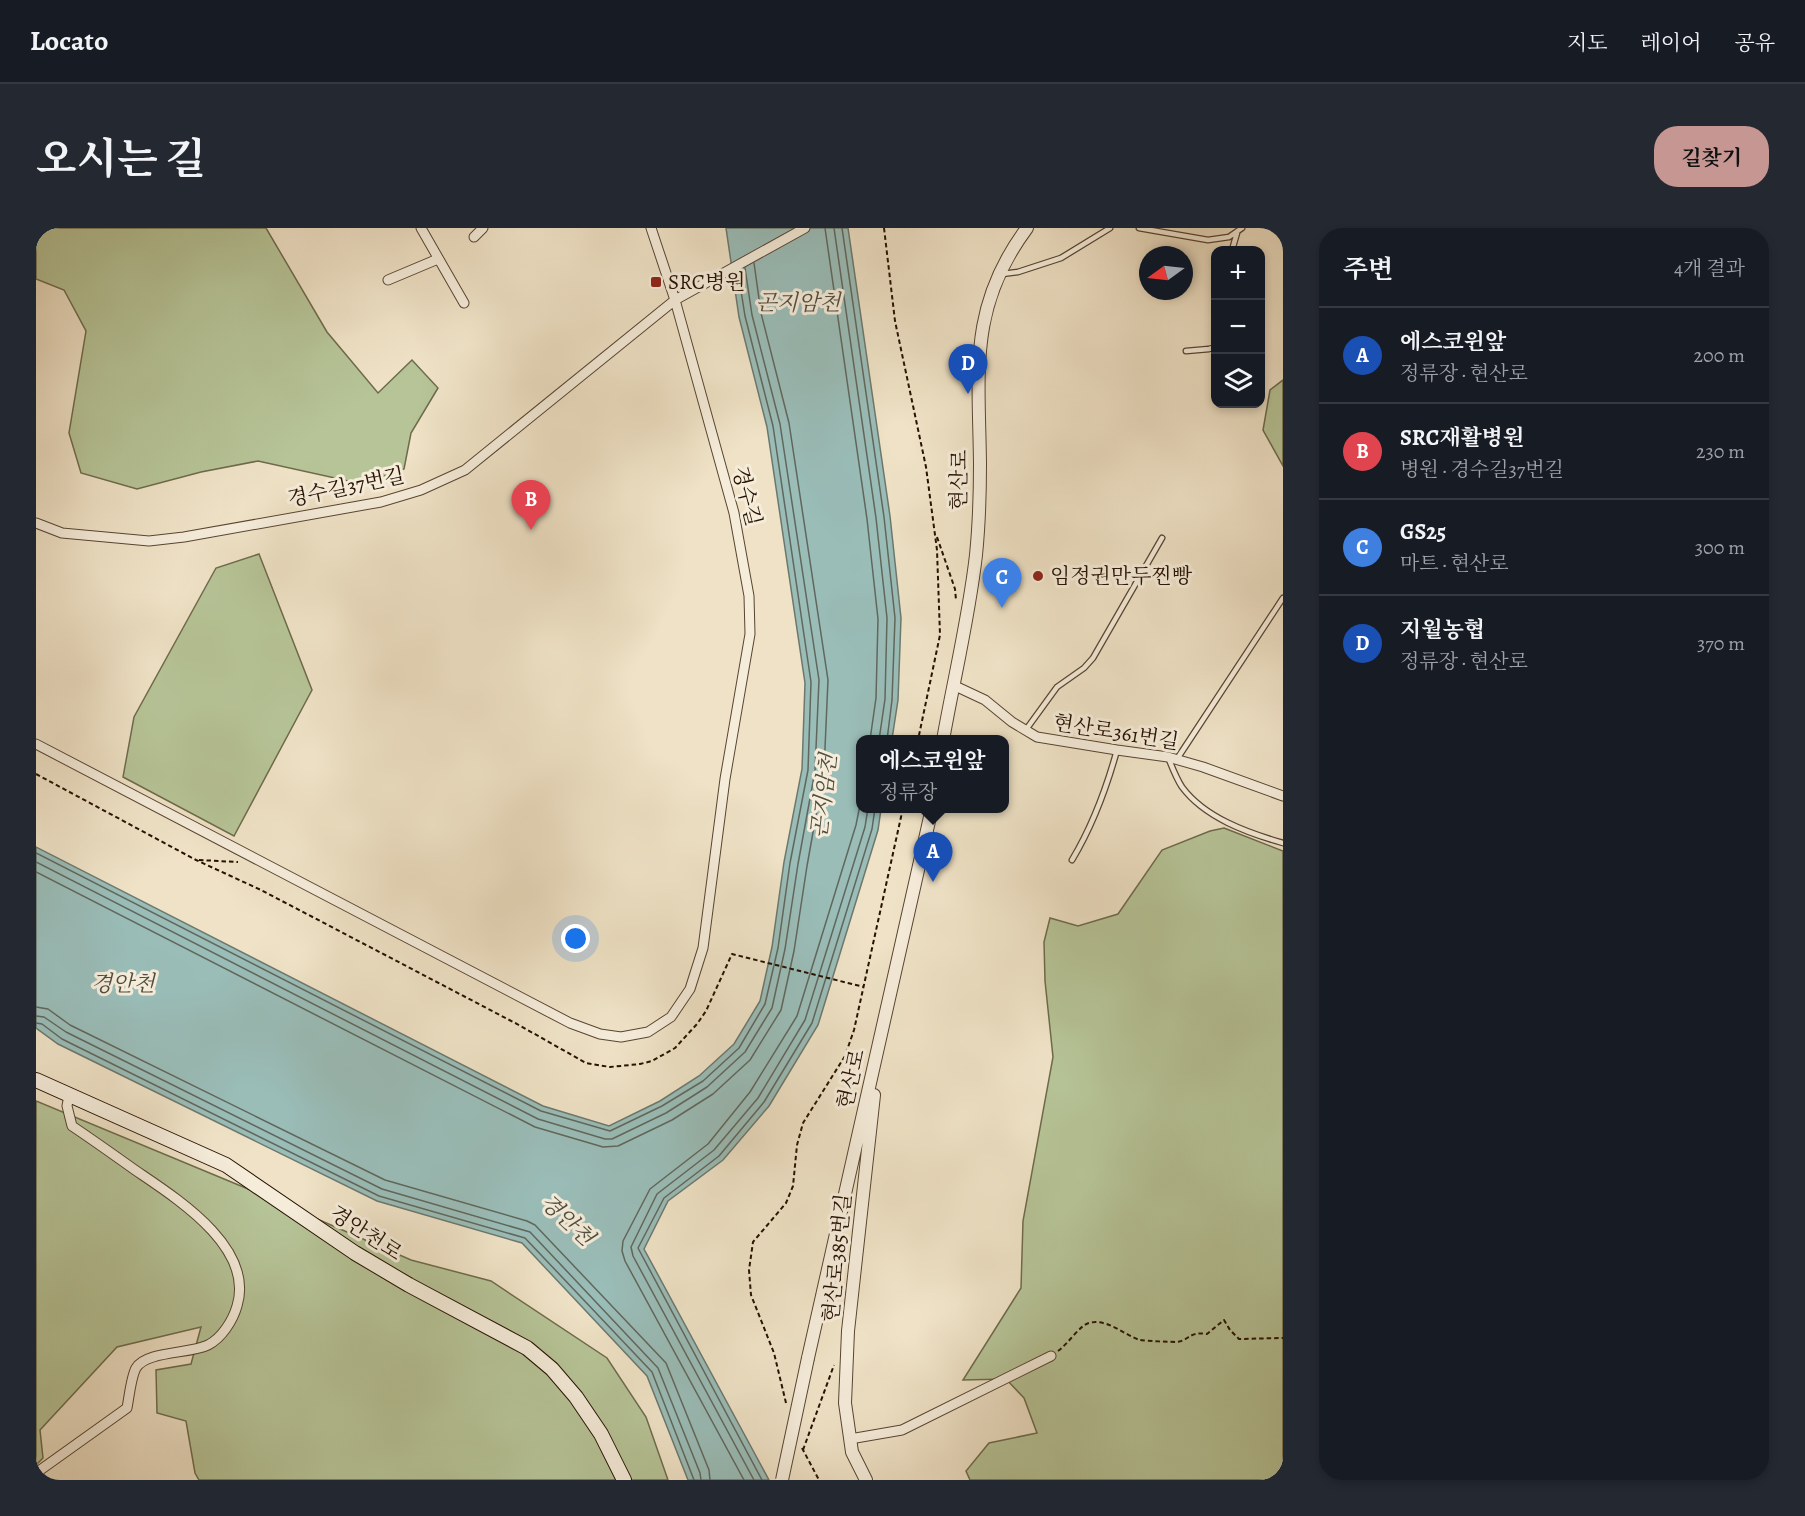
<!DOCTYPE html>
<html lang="ko">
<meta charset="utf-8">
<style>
:root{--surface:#171b24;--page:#242831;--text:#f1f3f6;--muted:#9ea1a6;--line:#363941;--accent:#c59692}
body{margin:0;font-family:Alegreya,"Noto Serif KR",serif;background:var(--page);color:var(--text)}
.controls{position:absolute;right:18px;top:18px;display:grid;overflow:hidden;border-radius:12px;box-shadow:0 3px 9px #0003}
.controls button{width:54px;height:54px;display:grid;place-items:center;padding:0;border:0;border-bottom:2px solid var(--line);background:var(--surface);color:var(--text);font:30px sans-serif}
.compass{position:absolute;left:1103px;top:18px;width:54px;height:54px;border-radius:50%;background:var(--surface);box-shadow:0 3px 9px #0003;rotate:255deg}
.you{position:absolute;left:540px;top:711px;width:21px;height:21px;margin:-15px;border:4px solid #fff;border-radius:50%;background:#1a73e8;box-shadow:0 0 0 9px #1a73e833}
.badge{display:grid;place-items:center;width:39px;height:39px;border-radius:50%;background:var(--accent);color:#fff;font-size:20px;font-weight:700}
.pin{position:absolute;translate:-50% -50px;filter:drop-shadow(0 2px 3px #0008)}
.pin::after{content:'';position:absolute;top:32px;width:21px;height:18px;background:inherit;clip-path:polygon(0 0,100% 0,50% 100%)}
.popup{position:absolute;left:820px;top:507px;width:153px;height:78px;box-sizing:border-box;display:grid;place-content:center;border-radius:12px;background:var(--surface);filter:drop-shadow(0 2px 4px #0005);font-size:20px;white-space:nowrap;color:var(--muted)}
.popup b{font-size:22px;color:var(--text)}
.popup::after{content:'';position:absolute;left:50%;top:100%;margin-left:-12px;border:12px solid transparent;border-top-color:var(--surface)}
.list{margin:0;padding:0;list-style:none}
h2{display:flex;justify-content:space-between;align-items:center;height:78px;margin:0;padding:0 24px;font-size:26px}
h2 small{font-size:20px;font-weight:400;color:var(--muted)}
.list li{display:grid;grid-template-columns:39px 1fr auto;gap:18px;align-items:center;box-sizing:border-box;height:96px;padding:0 24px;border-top:2px solid var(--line)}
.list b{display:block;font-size:22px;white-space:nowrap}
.list p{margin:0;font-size:20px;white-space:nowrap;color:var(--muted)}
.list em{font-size:20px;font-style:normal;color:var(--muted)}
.icon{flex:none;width:33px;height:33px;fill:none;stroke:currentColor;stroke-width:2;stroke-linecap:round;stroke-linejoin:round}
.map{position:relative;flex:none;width:1247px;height:1252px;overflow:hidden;border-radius:24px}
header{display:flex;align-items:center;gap:36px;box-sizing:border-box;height:84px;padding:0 30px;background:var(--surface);border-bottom:2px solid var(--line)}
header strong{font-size:28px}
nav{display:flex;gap:33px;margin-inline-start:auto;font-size:21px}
.intro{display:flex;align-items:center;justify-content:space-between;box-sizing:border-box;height:144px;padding:0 36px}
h1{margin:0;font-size:42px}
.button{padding:15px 27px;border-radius:24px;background:var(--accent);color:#111;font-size:21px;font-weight:700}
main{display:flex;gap:36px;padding:0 36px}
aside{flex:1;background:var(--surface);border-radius:24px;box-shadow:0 3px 9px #0003}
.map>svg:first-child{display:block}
</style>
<header>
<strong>Locato</strong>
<nav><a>지도</a><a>레이어</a><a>공유</a></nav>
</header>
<div class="intro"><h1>오시는 길</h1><a class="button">길찾기</a></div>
<main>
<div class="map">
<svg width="1247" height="1252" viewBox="0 0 1247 1252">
<rect width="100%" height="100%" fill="#efe2c6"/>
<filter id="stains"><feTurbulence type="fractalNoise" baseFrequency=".00333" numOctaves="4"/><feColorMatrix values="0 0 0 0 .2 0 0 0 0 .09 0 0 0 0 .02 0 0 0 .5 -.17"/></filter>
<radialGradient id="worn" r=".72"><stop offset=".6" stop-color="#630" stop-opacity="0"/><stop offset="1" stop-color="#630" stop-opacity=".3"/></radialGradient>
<path fill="#b6c497" stroke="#6e6a4c" stroke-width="1.5" d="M0 0H230L291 104 342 165 376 132 402 160 375 205 368 241 326 256 222 233 165 244 101 261 45 245 33 205 50 103 28 62 0 51Z
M1247 152V238L1227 202 1234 162Z
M223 326 276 462 198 608 87 549 98 489 180 340Z
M1188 600 1247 623V1252H934L930 1243 953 1215 1001 1205 988 1170 970 1151 927 1152 985 1060 987 993 1017 829 1009 753 1008 714 1014 690 1042 698 1082 686 1126 622 1174 603Z
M0 873 217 963 375 1032 455 1053 571 1130 610 1189 632 1252H163L159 1245 150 1193 121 1185 120 1142 155 1136 165 1099 81 1119 4 1202 7 1230 0 1237Z"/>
<path fill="#9abdb8" stroke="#6c786e" stroke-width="1.5" d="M690 0H812L854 288 865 390 862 472 856 511 825 512V580L845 581 842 602 782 797 733 878 687 932 632 973 608 1021 733 1252H652L611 1148 486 1015 341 973 22 816 0 800V619L507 878 573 898 624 873 663 848 698 816 724 773 736 719 748 634 766 541 769 455 731 199 703 89Z"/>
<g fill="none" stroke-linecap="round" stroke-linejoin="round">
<path stroke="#60675c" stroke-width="1.5" d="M789 0 831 291 842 391 840 470 834 512
M798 0 840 290 851 390 849 471 843 512
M806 0 848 289 859 390 856 472 851 512
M0 625 505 883 574 903 626 878 667 853 703 820 729 776 742 720 754 635 772 542 775 454 737 198 709 88 702 44
M0 634 502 891 569 911H576L630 885 671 859 709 824 736 780 749 721 762 636 779 543 783 452 744 196 716 87 709 40
M0 644 499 899 567 919 582 918 636 892 677 866 714 832 745 782 758 723 771 638 788 543 792 452 753 195 725 85 718 35
M0 779 12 781 34 797 349 952 491 993 499 997 630 1135 673 1242 674 1252
M0 788 8 789 30 804 346 961 494 1004 622 1140 664 1245 665 1252
M0 795 6 796 26 811 343 968 489 1010 616 1144 658 1252
M708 1252 589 1033 586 1023 587 1013 614 961 672 916 714 864 761 788 820 597 825 572
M718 1252 597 1028 595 1019 621 966 678 922 722 870 769 792 829 599 832 580
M726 1252 602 1020 628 970 683 928 728 874 776 795 836 601 839 580"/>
<g stroke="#584532" stroke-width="7">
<path id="service" d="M1103 0 1172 12 1193 9 1206 0
M1196 22 1201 5
M966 46 982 44 1025 30 1074 0
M1150 123 1173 121 1180 119
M989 503 1021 459 1048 440 1057 430 1126 310
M1132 529C1136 539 1140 550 1146 559 1169 590 1212 605 1247 615
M1141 531 1247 370
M1036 632C1057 597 1070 562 1081 522"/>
</g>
<g stroke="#584532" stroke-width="11">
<path id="minor" d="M385 0 428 75
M438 9 447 0
M352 52 402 31
M0 295 26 305 113 313 148 309 345 274 385 262 429 242 639 72 769 0
M917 457 949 472 976 494 1001 509 1081 522 1132 529 1167 539 1247 568
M0 516 534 795 564 806 585 809 612 804 635 789 654 761 667 720 689 551 714 406 713 368 698 285 639 72 615 0
M814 1211 866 1202 1015 1128
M0 1245 91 1180C93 1170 95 1149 100 1140 110 1123 154 1126 172 1117 186 1110 197 1092 201 1078 219 1019 140 970 99 942 78 927 57 912 36 898L31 878 33 867"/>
</g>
<g stroke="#584532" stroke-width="14">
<path id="tertiary" d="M907 512C918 450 933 389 940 327 943 297 944 266 944 236 943 144 932 79 991 0
M772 1130 896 580
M830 1252 816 1224 809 1175 812 1103 838 867"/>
</g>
<g stroke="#261100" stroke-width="16">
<path id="secondary" d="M0 852 190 937 319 1025 373 1057 491 1120 516 1141 540 1169 565 1206 588 1252"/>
</g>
<path stroke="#261100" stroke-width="2" stroke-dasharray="4.5 3" stroke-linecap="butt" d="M848 0 859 93 890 239 901 322 904 407 882 512
M901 309 919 361 920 372
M0 546 160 632 225 662 481 796 550 835 574 839 604 836 616 833 639 820 661 796 670 783 696 726 828 759
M163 632 202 634
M1022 1123C1032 1116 1044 1097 1053 1095 1071 1090 1088 1107 1104 1112 1108 1113 1137 1114 1141 1114 1154 1112 1153 1103 1171 1106L1188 1092 1194 1102 1203 1111 1247 1110
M750 1175 738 1125 715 1067 713 1042 717 1014 750 975 757 958 761 917 767 895 809 828 818 802 867 580
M766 1220 783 1252
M767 1222 798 1137"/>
<use href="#service" stroke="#f5ecda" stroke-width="4.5"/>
<use href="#minor" stroke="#f5ecda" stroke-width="9"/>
<use href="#tertiary" stroke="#f5ecda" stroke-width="12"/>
<use href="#secondary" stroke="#f5ecda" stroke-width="14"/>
<g stroke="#584532" stroke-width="14" stroke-linecap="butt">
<path id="tertiary-bridge" d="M746 1252 772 1130"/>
</g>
<use href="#tertiary-bridge" stroke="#f5ecda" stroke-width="12"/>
</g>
<g fill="#8f2418" stroke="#f5ecda" stroke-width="2">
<rect x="614" y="48" width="12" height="12" rx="3"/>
<circle cx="1002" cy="348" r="6"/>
</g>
<g text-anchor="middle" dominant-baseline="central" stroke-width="6" stroke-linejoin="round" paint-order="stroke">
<g font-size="21" fill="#261100" stroke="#f5ecda" text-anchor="start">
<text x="632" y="54">SRC병원</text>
<text x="1014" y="348">임정권만두찐빵</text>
</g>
<g font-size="21" fill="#261100" stroke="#f5ecda">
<text transform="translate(923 252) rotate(-89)">현산로</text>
<text transform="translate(310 259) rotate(-12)">경수길37번길</text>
<text transform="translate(711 268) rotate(76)">경수길</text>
<text transform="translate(1080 504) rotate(9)">현산로361번길</text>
<text transform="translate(815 851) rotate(-77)">현산로</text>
<text transform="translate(330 1005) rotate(33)">경안천로</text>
<text transform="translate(801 1030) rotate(-84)">현산로385번길</text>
</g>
<g font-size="22" font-style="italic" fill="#4f4d40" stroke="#f5ecda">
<text x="762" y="75">곤지암천</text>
<text transform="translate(788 568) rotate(-83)">곤지암천</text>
<text x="87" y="756">경안천</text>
<text transform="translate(531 992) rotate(43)">경안천</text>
</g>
</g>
<rect width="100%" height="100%" filter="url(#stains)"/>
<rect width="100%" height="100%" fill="url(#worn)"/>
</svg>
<div class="controls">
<button>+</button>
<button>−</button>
<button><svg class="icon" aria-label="layers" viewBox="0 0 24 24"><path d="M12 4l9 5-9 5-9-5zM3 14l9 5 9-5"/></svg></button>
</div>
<svg class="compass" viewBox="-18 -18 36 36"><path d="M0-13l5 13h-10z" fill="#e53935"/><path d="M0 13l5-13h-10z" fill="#9ea1a6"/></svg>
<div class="you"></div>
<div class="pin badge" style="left:897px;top:654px;background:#1a4fb4">A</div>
<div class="popup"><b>에스코윈앞</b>정류장</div>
<div class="pin badge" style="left:495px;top:302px;background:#e0444e">B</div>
<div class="pin badge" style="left:966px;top:380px;background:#3f7fe0">C</div>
<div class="pin badge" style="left:932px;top:166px;background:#1a4fb4">D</div>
</div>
<aside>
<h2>주변<small>4개 결과</small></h2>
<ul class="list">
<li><span class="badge" style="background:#1a4fb4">A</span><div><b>에스코윈앞</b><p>정류장 · 현산로</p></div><em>200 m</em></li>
<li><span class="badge" style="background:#e0444e">B</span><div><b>SRC재활병원</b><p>병원 · 경수길37번길</p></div><em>230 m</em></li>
<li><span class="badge" style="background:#3f7fe0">C</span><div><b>GS25</b><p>마트 · 현산로</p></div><em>300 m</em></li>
<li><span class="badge" style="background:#1a4fb4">D</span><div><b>지월농협</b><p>정류장 · 현산로</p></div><em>370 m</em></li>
</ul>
</aside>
</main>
